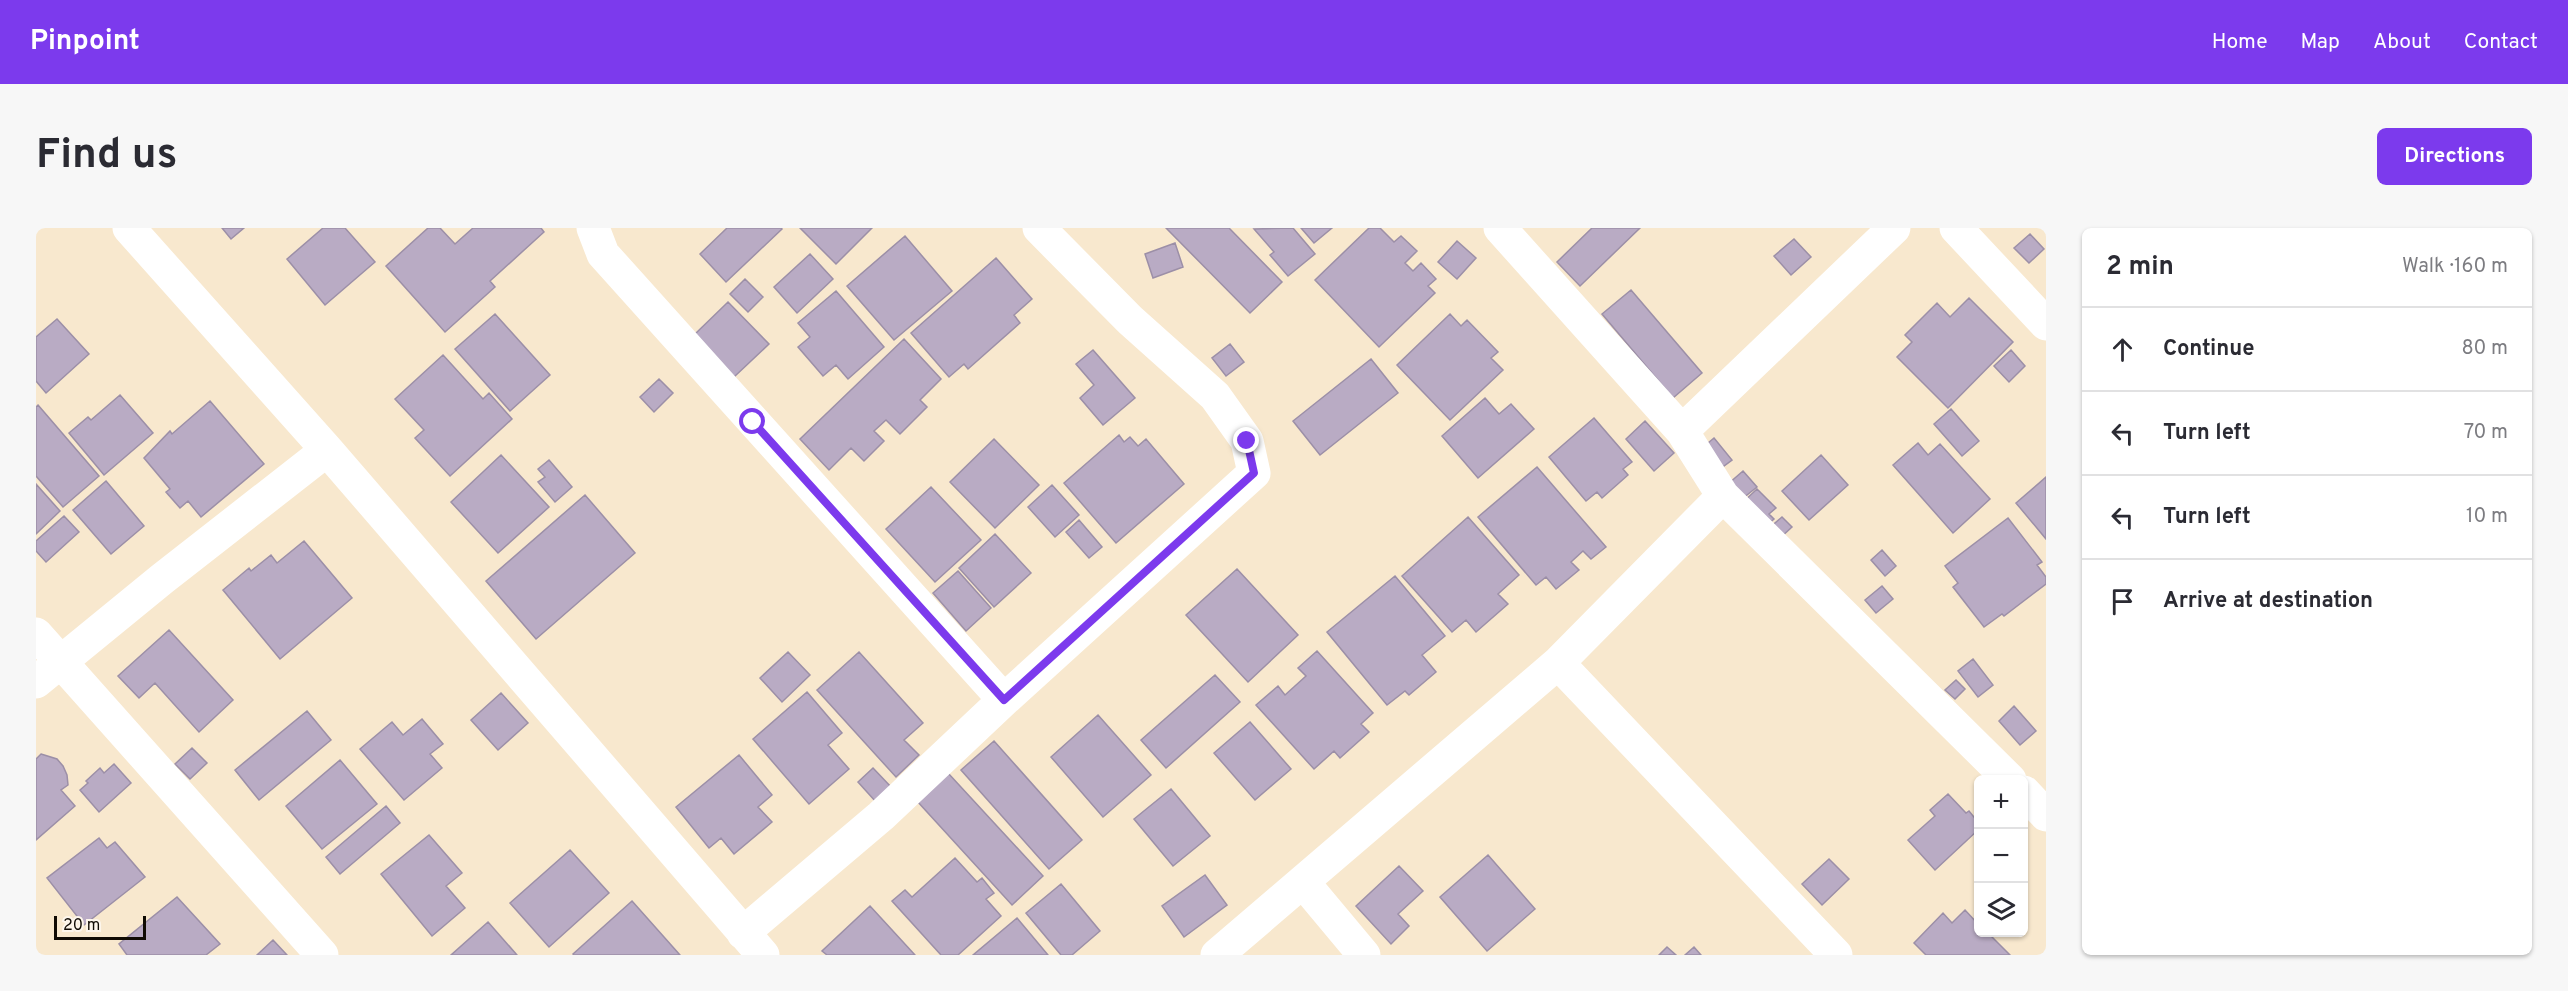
<!DOCTYPE html>
<meta charset="utf-8">
<style>
:root{--surface:#fff;--page:#f7f7f7;--text:#2b2b33;--muted:#7c7c81;--line:#e1e1e2;--accent:#7c3aed}
body{margin:0;font-family:Overpass,sans-serif;background:var(--page);color:var(--text)}
.controls{position:absolute;right:18px;bottom:18px;display:grid;overflow:hidden;border-radius:9px;box-shadow:0 2px 4px #0004}
.controls button{width:54px;height:54px;display:grid;place-items:center;padding:0;border:0;border-bottom:2px solid var(--line);background:var(--surface);color:var(--text);font:30px sans-serif}
.scale{position:absolute;left:18px;bottom:15px;width:92px;box-sizing:border-box;padding-left:6px;border:3px solid #100b04;border-top:0;font-size:16px;line-height:21px;white-space:nowrap;color:#100b04;-webkit-text-stroke:4px #fdf6ec;paint-order:stroke}
.stop{position:absolute;width:18px;height:18px;margin:-14px;border:4px solid #7c3aed;border-radius:50%;background:#fff}
.stop.end{background:#7c3aed;border-color:#fff;box-shadow:0 2px 6px #0008}
.list{margin:0;padding:0;list-style:none}
h2{display:flex;justify-content:space-between;align-items:center;height:78px;margin:0;padding:0 24px;font-size:26px}
h2 small{font-size:20px;font-weight:400;color:var(--muted)}
.list li{display:grid;grid-template-columns:39px 1fr auto;gap:18px;align-items:center;box-sizing:border-box;height:84px;padding:0 24px;border-top:2px solid var(--line)}
.list b{display:block;font-size:22px;white-space:nowrap}
.list em{font-size:20px;font-style:normal;color:var(--muted)}
.icon{flex:none;width:33px;height:33px;fill:none;stroke:currentColor;stroke-width:2;stroke-linecap:round;stroke-linejoin:round}
.map{position:relative;flex:none;width:2010px;height:727px;overflow:hidden;border-radius:9px}
header{display:flex;align-items:center;gap:36px;box-sizing:border-box;height:84px;padding:0 30px;background:var(--accent);color:#fff}
header strong{font-size:28px}
nav{display:flex;gap:33px;margin-inline-start:auto;font-size:21px}
.intro{display:flex;align-items:center;justify-content:space-between;box-sizing:border-box;height:144px;padding:0 36px}
h1{margin:0;font-size:42px}
.button{padding:15px 27px;border-radius:9px;background:var(--accent);color:#fff;font-size:21px;font-weight:700}
main{display:flex;gap:36px;padding:0 36px}
aside{flex:1;background:var(--surface);border-radius:9px;box-shadow:0 2px 4px #0004}
.map>svg:first-child{display:block}
</style>
<header>
<strong>Pinpoint</strong>
<nav><a>Home</a><a>Map</a><a>About</a><a>Contact</a></nav>
</header>
<div class="intro"><h1>Find us</h1><a class="button">Directions</a></div>
<main>
<div class="map">
<svg width="2010" height="727" viewBox="0 0 2010 727">
<rect width="100%" height="100%" fill="#f8e8ce"/>
<path fill="#b9abc4" stroke="#9c8fa7" stroke-width="1.5" d="M186 0H208L195 11Z
M287 0H309L339 34 289 77 251 31Z
M392 0H404L419 16 437 0H505L508 4 454 53 459 59 409 104 350 38Z
M691 0H745L746 1 690 54 664 26Z
M764 0H836L800 36Z
M1130 0H1193L1246 54 1214 85Z
M1257 0 1279 26 1252 48 1234 27 1238 24 1218 1Z
M1265 0H1296L1278 15Z
M1333 0H1344L1358 14 1365 8 1381 23 1369 35 1377 43 1385 35 1400 51 1392 58 1399 65 1343 119 1279 52Z
M1556 0H1604L1544 58 1521 34Z
M1994 6 2008 21 1993 35 1978 20Z
M869 8 916 63 858 112 811 58Z
M1758 11 1775 29 1755 47 1738 28Z
M1421 13 1440 30 1421 51 1402 34Z
M1139 15 1147 39 1117 50 1109 26Z
M774 26 797 51 761 85 738 59Z
M960 30 996 71 978 87 984 95 932 141 928 136 913 149 875 105Z
M709 51 727 69 712 84 694 66Z
M1595 62 1666 145 1637 170 1566 86Z
M800 63 848 119 812 151 800 137 787 148 762 119 774 109 762 95Z
M1933 70 1977 114 1912 180 1861 129 1876 114 1869 107 1901 75 1914 89Z
M692 74 733 116 698 149 658 107Z
M459 86 514 147 474 183 419 121Z
M1414 86 1425 98 1431 92 1462 124 1455 130 1467 142 1414 192 1361 137Z
M21 91 53 126 10 165 0 153V109Z
M868 111 905 151 884 172 891 179 864 206 850 192 838 203 848 213 828 233 815 220 793 242 764 211Z
M1194 116 1208 134 1190 148 1176 130Z
M1057 122 1099 170 1067 197 1044 170 1058 157 1040 136Z
M1975 122 1989 138 1973 154 1958 138Z
M407 127 447 171 453 165 476 191 414 248 379 210 388 202 359 171Z
M1335 131 1362 165 1284 227 1257 193Z
M623 151 637 165 618 184 604 169Z
M84 167 117 205 68 247 33 205 52 189 55 192Z
M1449 170 1463 186 1475 176 1498 201 1442 250 1406 208Z
M174 173 228 236 165 289 152 273 144 280 130 264 134 261 108 230 134 203 136 206Z
M2 177 63 248 27 279 0 248V179Z
M1915 181 1943 213 1926 228 1898 196Z
M1558 190 1596 234 1587 241 1592 247 1566 270 1561 264 1550 273 1513 229Z
M1609 193 1638 225 1618 243 1590 211Z
M1083 207 1088 214 1094 209 1102 218 1110 211 1148 256 1080 315 1028 255Z
M1678 210 1696 232 1684 241 1666 220Z
M958 211 1003 257 959 300 914 254Z
M1882 215 1892 227 1904 216 1954 271 1917 305 1857 237Z
M465 227 513 279 462 325 415 274Z
M1785 227 1812 257 1773 292 1746 263Z
M513 232 536 259 519 274 502 254 509 249 502 241Z
M1501 239 1570 319 1555 331 1547 323 1535 334 1543 342 1520 361 1510 349 1500 357 1442 289Z
M1707 243 1721 259 1706 271 1692 256Z
M2010 249V311L1980 275Z
M70 253 108 298 75 326 37 282Z
M0 256 24 283 0 306Z
M1016 257 1043 287 1019 309 992 279Z
M895 259 945 312 899 354 850 301Z
M1721 261 1740 280 1733 286 1738 291 1728 300 1705 276Z
M549 267 599 325 500 411 450 353Z
M28 288 43 304 10 334 0 323V313Z
M1432 289 1483 347 1462 366 1472 376 1440 404 1430 392 1416 404 1366 348Z
M1746 289 1756 299 1743 311 1733 300Z
M1972 290 2006 334 2001 337 2010 349V356L1968 388 1966 386 1948 399 1917 359 1922 355 1909 338Z
M1043 292 1066 319 1053 330 1030 304Z
M959 306 995 345 958 379 923 340Z
M268 313 316 370 244 431 187 362 213 340 215 343 235 327 241 335Z
M1846 322 1860 338 1849 348 1835 332Z
M1201 341 1262 407 1212 454 1150 387Z
M922 343 955 380 930 403 897 365Z
M1359 348 1409 408 1386 427 1400 444 1373 467 1369 463 1351 477 1291 404Z
M1846 358 1857 371 1840 385 1829 372Z
M133 402 197 472 163 504 119 455 103 470 82 448Z
M1281 423 1337 485 1325 496 1333 504 1304 530 1298 523 1278 541 1220 477 1242 458 1249 467 1270 448 1262 440Z
M752 424 774 447 746 474 724 450Z
M823 424 887 495 868 512 883 527 860 549 781 462Z
M1937 431 1957 457 1942 469 1922 443Z
M1179 447 1204 474 1130 540 1105 512Z
M1920 452 1929 461 1919 471 1909 462Z
M771 464 806 505 792 517 813 541 773 576 717 511Z
M465 465 492 495 462 522 435 492Z
M1978 478 2000 503 1984 517 1963 493Z
M271 483 295 512 223 572 199 542Z
M1062 487 1115 547 1067 589 1015 529Z
M386 491 407 516 394 526 406 540 368 572 324 521 356 494 367 507Z
M1214 494 1255 541 1219 572 1178 525Z
M958 513 1046 612 1013 641 925 542Z
M156 520 171 535 154 551 139 536Z
M5 526 21 531 27 538 31 547 32 557 25 562 39 578 0 612V531Z
M703 527 736 567 722 579 736 594 698 626 685 610 673 620 640 579Z
M304 532 341 576 286 621 250 578Z
M78 536 95 555 63 584 44 562 52 555 50 553 64 540 68 545Z
M837 540 856 560 840 574 822 554Z
M912 545 1007 648 976 677 881 573Z
M1135 561 1174 608 1137 638 1098 591Z
M1912 566 1930 585 1933 583 1942 594V602L1899 642 1872 612 1899 588 1894 582Z
M350 578 364 595 304 646 290 629Z
M393 607 426 645 410 658 429 680 396 708 345 646Z
M63 610 71 620 79 614 109 649 48 697 11 650Z
M534 622 573 665 513 719 474 675Z
M1452 627 1499 681 1451 723 1404 669Z
M919 630 941 654 946 650 958 665 950 671 965 688 922 727H905L856 673 869 662 876 669Z
M1793 631 1813 651 1786 677 1766 656Z
M1363 638 1387 663 1362 686 1373 698 1355 716 1320 678Z
M1169 647 1191 677 1148 709 1126 678Z
M1025 656 1064 703 1036 727H1025L990 685Z
M141 669 184 716 170 727H91L83 716Z
M596 673 644 727H538L537 726Z
M834 678 879 727H791L786 723Z
M1929 682 1942 696V704H1951L1974 727H1890L1878 715 1907 685 1916 695Z
M981 690 1012 727H937Z
M452 694 481 727H415Z
M237 712 251 727H221Z
M1631 719 1640 727H1623Z
M1658 719 1665 727H1649Z"/>
<g fill="none" stroke-linecap="round" stroke-linejoin="round">
<path stroke="#fff" stroke-width="33" d="M93 0 291 222 727 727
M557 0 567 26 968 472
M1464 0 1646 203 1687 268 1974 552
M1920 0 2010 96
M1646 203 1858 0
M0 406 286 727
M1522 435 1800 727
M0 454 126 351 291 222
M1988 564 2010 587
M1267 654 1328 727
M707 705 845 588 968 472 1218 245 1211 213 1179 168 1094 92 1003 0
M1181 727 1522 435 1687 268"/>
</g>
<g fill="none" stroke-linecap="round" stroke-linejoin="round">
<path stroke="#7c3aed" stroke-width="8" d="M717 194 968 472 1218 245 1211 213"/>
</g>
</svg>
<div class="controls">
<button>+</button>
<button>−</button>
<button><svg class="icon" aria-label="layers" viewBox="0 0 24 24"><path d="M12 4l9 5-9 5-9-5zM3 14l9 5 9-5"/></svg></button>
</div>
<div class="scale">20 m</div>
<div class="stop" style="left:717px;top:194px"></div>
<div class="stop end" style="left:1211px;top:213px"></div>
</div>
<aside>
<h2>2 min<small>Walk · 160 m</small></h2>
<ul class="list">
<li><svg class="icon" aria-label="ahead" viewBox="0 0 24 24"><path d="M12 20V5M6 11l6-6 6 6"/></svg><div><b>Continue</b></div><em>80 m</em></li>
<li><svg class="icon" aria-label="left" viewBox="0 0 24 24"><path d="M17 20v-9H6M10 6l-5 5 5 5"/></svg><div><b>Turn left</b></div><em>70 m</em></li>
<li><svg class="icon" aria-label="left" viewBox="0 0 24 24"><path d="M17 20v-9H6M10 6l-5 5 5 5"/></svg><div><b>Turn left</b></div><em>10 m</em></li>
<li><svg class="icon" aria-label="arrive" viewBox="0 0 24 24"><path d="M6 21V4h12l-3 4 3 4H6"/></svg><div><b>Arrive at destination</b></div></li>
</ul>
</aside>
</main>
